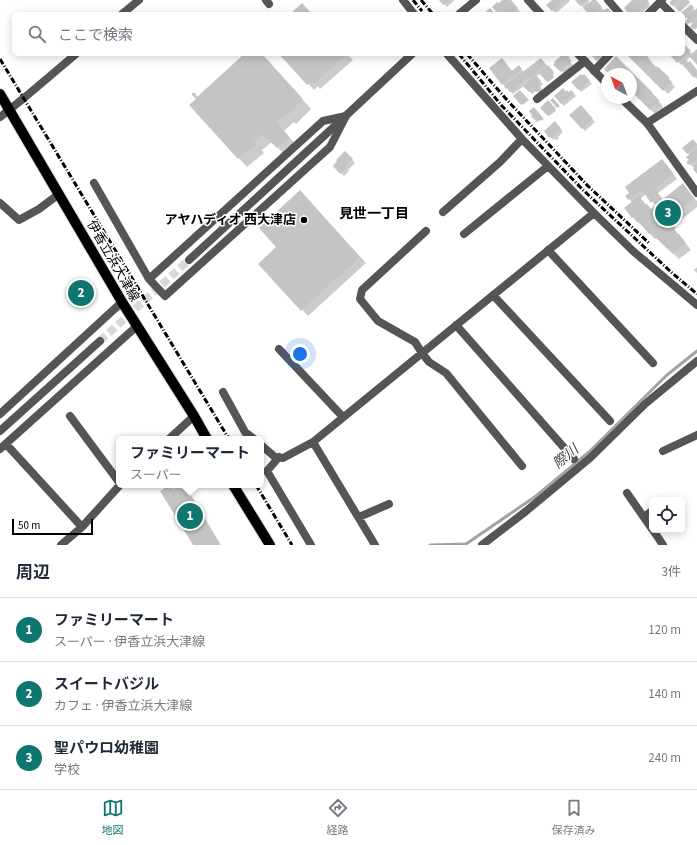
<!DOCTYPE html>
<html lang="ja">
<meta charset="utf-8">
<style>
:root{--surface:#fff;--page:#f2f2f3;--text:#1f2937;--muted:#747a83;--line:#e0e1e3;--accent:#0f766e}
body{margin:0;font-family:"Source Sans 3","Noto Sans JP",sans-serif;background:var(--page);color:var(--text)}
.controls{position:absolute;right:12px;bottom:12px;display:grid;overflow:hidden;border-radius:6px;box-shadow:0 2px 10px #0003}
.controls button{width:36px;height:36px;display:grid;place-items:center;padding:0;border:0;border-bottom:1px solid var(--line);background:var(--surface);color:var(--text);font:20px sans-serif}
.compass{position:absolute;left:601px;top:68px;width:36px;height:36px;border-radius:50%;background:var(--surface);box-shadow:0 2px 10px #0003;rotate:319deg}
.scale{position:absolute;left:12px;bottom:10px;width:81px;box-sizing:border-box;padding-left:4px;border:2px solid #000;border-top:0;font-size:11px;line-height:14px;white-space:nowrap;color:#000;-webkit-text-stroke:3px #fff;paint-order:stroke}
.you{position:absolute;left:300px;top:354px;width:14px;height:14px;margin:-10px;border:3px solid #fff;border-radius:50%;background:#1a73e8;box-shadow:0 0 0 6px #1a73e833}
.badge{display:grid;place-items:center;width:26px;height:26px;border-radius:50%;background:var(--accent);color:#fff;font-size:13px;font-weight:700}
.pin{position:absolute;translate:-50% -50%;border:2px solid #fff;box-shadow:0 1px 4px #0006}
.popup{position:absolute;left:116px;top:436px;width:148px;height:52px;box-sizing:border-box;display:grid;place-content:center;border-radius:6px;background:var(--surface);filter:drop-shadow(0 1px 3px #0005);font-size:13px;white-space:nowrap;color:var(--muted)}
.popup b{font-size:15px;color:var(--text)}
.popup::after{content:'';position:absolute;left:50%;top:100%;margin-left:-8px;border:8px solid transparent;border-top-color:var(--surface)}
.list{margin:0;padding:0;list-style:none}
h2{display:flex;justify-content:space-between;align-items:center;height:52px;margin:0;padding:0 16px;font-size:17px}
h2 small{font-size:13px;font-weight:400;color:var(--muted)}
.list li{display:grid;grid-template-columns:26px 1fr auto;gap:12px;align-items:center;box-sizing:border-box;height:64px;padding:0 16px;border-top:1px solid var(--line)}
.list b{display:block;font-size:15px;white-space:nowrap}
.list p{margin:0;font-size:13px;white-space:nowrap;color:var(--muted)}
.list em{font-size:13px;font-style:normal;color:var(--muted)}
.icon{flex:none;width:22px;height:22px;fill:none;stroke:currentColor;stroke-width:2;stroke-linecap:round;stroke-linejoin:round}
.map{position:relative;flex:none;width:697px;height:545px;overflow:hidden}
.search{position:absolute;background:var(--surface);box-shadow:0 2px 10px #0003;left:12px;right:12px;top:12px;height:44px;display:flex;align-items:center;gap:10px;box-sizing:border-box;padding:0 14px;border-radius:6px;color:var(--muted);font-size:15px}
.sheet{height:244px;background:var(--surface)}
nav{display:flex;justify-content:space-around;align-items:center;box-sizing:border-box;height:56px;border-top:1px solid var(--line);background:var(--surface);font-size:11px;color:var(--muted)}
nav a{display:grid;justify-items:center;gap:2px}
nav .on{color:var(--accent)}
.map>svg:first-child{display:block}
</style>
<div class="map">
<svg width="697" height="545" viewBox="0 0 697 545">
<rect width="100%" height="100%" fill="#fff"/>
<path fill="#0003" fill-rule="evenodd" d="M440 0H455L447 7Z
M504 0H510L520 12 517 14H507L504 11 500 14 493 7 499 4Z
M553 0H569L570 1 556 13 548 5Z
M576 0H590L588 2 590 4 595 0 604 11 612 14H590Z
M633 0H647L650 4 649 5 650 6 640 14H631Z
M673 0H687L690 3 680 12 675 6 674 7 670 3Z
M691 6 695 11 697 10V28L695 30 691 26 693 24 692 22 689 24 687 21 689 19 687 17 686 18 682 14Z
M683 45 693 55 697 64 691 56 686 61 688 63H689L697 71V79L683 63 681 65 671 54H683Z
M245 54H262L311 109 296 124 294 122 284 131 297 146 286 156 272 142 262 150 264 153 247 167 190 105 197 99 194 94 198 98Z
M280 54H347L353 60 320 89 318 86 314 90Z
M565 54 572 61 570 62 573 65 567 71V72L565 74 555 65Z
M627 54H644L653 63 651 64 656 68 657 67 673 83 672 84 675 87 668 94Z
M616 57 663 106 662 107 664 110 662 111 660 109 655 114 631 90V74H610Z
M544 62 554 74 552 75 554 77 549 82 541 73 536 77 543 84 540 87 543 91 540 94 536 91 532 94 524 86 513 94 503 84 491 68 512 72 519 67 524 72Z
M584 75 592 84 581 92 573 82Z
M520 91 529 100 523 105 515 96Z
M571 91 576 96 564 106 555 96 569 94Z
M548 102 556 111 549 116 541 108Z
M583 109 595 122 585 131 582 128Z
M558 125 563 132 558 137 559 138 557 140 554 139 553 140 545 131Z
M693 140 697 145V172L694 166 693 167 688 162 690 160V155L684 148Z
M345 152 355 163 348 170 349 171 344 176 334 166Z
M662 160 677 179 658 193 663 200 688 191 697 201V207L675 225V230L691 250 679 259 669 249 668 250 657 238 655 239 639 223H638L625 208 632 202 629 199ZM646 194 656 206 651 210 640 199Z
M306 198 366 263 308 316 259 264 278 247Z
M697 267V273L694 270Z
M182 485H183L188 490 221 545H194L174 490Z"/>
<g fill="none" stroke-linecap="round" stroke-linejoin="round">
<path stroke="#a3a3a3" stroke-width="3" d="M430 545 466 544 536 496 589 452 667 375 697 351"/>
</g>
<path fill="#c4c4c4" d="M439 0H450L443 5Z
M502 0H511L518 8 512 14H506L501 9 497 12 492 7 497 2 499 3Z
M552 0H565L552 11 546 5Z
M575 0H588L580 6Z
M592 0H596L602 7 594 14H589L583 8Z
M632 0H649L647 2 648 3 643 8 642 7 635 14H629L624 8Z
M672 0H679L672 6 669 3Z
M682 0H688L690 2 679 11 675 7Z
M302 3 312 14H290Z
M691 4 694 8 684 17 683 14H680Z
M490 8 495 14H483Z
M608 8 613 14H599L605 9H606Z
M697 8V17L691 23 690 22 687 24 685 21 688 19 686 17Z
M697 19V26L693 30 690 26Z
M683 43 691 51 677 63 669 54H683Z
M697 49V65L689 56Z
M244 54H262L303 99 287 116 285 114 276 122 289 137 277 148 262 134 254 141 256 144 238 159 189 105 196 99 192 95V93H195L197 97Z
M279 54H347L314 84 312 81 307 85Z
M563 54H566L570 58 569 59 571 62 565 67V68L561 72 553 65 555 63 554 62Z
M590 54H606L597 61Z
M626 54H645L649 58 648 59 656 67 657 66 670 78 668 79 671 82 663 91Z
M616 56 653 93H652L660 101 658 102 660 105 657 108 655 105 650 110 631 91V74H614L613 73 611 74H609L604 69Z
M502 58 512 71 519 65 522 69 502 85 489 68Z
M541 58 546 65 510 92 507 88 506 89 504 86Z
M685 59 688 62 690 61 697 70 696 72 697 75 694 78 681 63Z
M548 65 554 72 552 74 554 76 547 82 539 73Z
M581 74 582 76 584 74 590 81 578 90 571 82Z
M536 75 541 81 538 84 541 88 536 92 533 88 529 92 523 86Z
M563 88 566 92 567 90 569 92 571 90 574 93 561 104 554 96Z
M520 90 528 99 521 105 513 96Z
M553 98 560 106 557 108 550 100Z
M548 100 556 109 548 116 540 108Z
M581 105 593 119 582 129 569 115Z
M534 107 544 119 541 121 540 120 537 122 531 116 532 115 529 111Z
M555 121 561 129 551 138V137L549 138 544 131Z
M693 139 697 144V145L687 154 682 148Z
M697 148V159L689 165 686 162 689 160 686 157Z
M345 151 353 159 346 166 347 168 340 174 333 166 337 161 336 160Z
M662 159 674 174 654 189 660 196 651 203 642 190 628 200 625 196 629 193 625 187Z
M697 163V174L693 169 694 168 693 166Z
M683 183 694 198 670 219 669 223 676 233 677 234 678 233 686 243 673 254 663 244H662L651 232 649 234 639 221 637 222 633 217 632 218 624 208 639 196 646 205 647 204 651 209Z
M300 190 360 257 301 311 258 264 276 247 259 228Z
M170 485 173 489 180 485H184L220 545H193L160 491Z"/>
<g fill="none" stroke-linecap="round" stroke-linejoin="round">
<path stroke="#d9d9d9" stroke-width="8" stroke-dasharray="8 4" stroke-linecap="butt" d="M100 341 189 260"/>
<g stroke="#dbdbdb" stroke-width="12">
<path id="primary" d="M0 94 122 302 194 416 207 439
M233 485 270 545"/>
</g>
<path stroke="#555" stroke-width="8" d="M266 0 269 4
M403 0 414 14
M608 0 620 14
M660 2 672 14
M122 14 139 0
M648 14 662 0
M683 26 697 40
M447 54 522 139 594 213 634 252 652 267 697 305
M594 71 610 54
M537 99 585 61
M346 116 330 147 165 296 149 279 323 121Z
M0 117 24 98 76 54
M647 123 697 91
M94 183 149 279
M0 203 19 220 39 209 59 194
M443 212 500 162 522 139
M426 231 362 290 360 299 378 321 415 342 422 353 429 362 446 373 522 466
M464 234 548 166
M548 250 653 363
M493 295 610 421
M456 325 574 459
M279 349 343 417
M223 392 245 432 254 439
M0 414 122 302
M70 416 119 482
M169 439 194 416
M313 442 375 545
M6 444 82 527
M261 445 275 457 283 458 313 442 594 213
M0 449 137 326
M663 451 697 435
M279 457 267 471 311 545
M627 493 652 529
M359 517 389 504
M644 517 652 511
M653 530 663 545
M61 545 82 527 120 485
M482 545 525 512 590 458 645 404 697 361"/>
<path stroke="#555" stroke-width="8" d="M528 0 541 14
M459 14 476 0
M578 54 607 84
M621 98 647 123 697 193
M189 260 338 123 412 54
M0 431 100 341"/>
<use href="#primary" stroke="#000" stroke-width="10"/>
<path stroke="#000" stroke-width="3" stroke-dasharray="6 2 1 2" stroke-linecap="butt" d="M413 0 422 11
M421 0 433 14
M459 54 502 106 583 190 671 272 697 294
M467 54 507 100 588 186 650 244
M0 59 229 439
M256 485 292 545"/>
</g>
<circle fill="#000" stroke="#fff" stroke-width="1.5" cx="304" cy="220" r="4"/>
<g text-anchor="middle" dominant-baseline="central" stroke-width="3" stroke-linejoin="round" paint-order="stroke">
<g font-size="13" font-weight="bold" fill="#000" stroke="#fff" text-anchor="end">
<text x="296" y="220">アヤハディオ 西大津店</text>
</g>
<g font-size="13" fill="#000" stroke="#fff">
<text transform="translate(113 261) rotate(60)">伊香立浜大津線</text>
</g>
<g font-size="14" font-weight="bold" fill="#000" stroke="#fff">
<text x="374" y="214">見世一丁目</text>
</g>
<g font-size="14" font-style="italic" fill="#444" stroke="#fff">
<text transform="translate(566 457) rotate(-40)">際川</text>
</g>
</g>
</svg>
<div class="controls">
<button><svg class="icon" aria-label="locate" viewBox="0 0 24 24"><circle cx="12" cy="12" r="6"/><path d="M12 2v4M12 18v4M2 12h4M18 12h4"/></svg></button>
</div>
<svg class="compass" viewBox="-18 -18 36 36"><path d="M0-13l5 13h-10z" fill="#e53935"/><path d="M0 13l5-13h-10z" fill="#747a83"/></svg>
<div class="scale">50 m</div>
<div class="you"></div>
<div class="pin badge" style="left:190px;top:516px">1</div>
<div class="popup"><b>ファミリーマート</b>スーパー</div>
<div class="pin badge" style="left:81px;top:293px">2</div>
<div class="pin badge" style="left:668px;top:213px">3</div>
<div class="search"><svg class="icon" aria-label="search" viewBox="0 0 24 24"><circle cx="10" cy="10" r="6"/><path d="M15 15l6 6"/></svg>ここで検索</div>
</div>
<section class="sheet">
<h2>周辺<small>3件</small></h2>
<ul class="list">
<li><span class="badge">1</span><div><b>ファミリーマート</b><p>スーパー · 伊香立浜大津線</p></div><em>120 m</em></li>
<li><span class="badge">2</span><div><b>スイートバジル</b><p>カフェ · 伊香立浜大津線</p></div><em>140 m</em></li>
<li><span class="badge">3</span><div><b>聖パウロ幼稚園</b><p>学校</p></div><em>240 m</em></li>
</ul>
</section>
<nav>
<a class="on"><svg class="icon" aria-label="map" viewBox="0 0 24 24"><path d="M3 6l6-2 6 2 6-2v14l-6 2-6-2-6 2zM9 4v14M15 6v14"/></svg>地図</a>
<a><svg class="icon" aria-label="directions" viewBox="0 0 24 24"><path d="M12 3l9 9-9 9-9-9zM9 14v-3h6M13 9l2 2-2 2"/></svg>経路</a>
<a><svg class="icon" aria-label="saved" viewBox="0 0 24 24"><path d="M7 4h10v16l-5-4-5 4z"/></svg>保存済み</a>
</nav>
